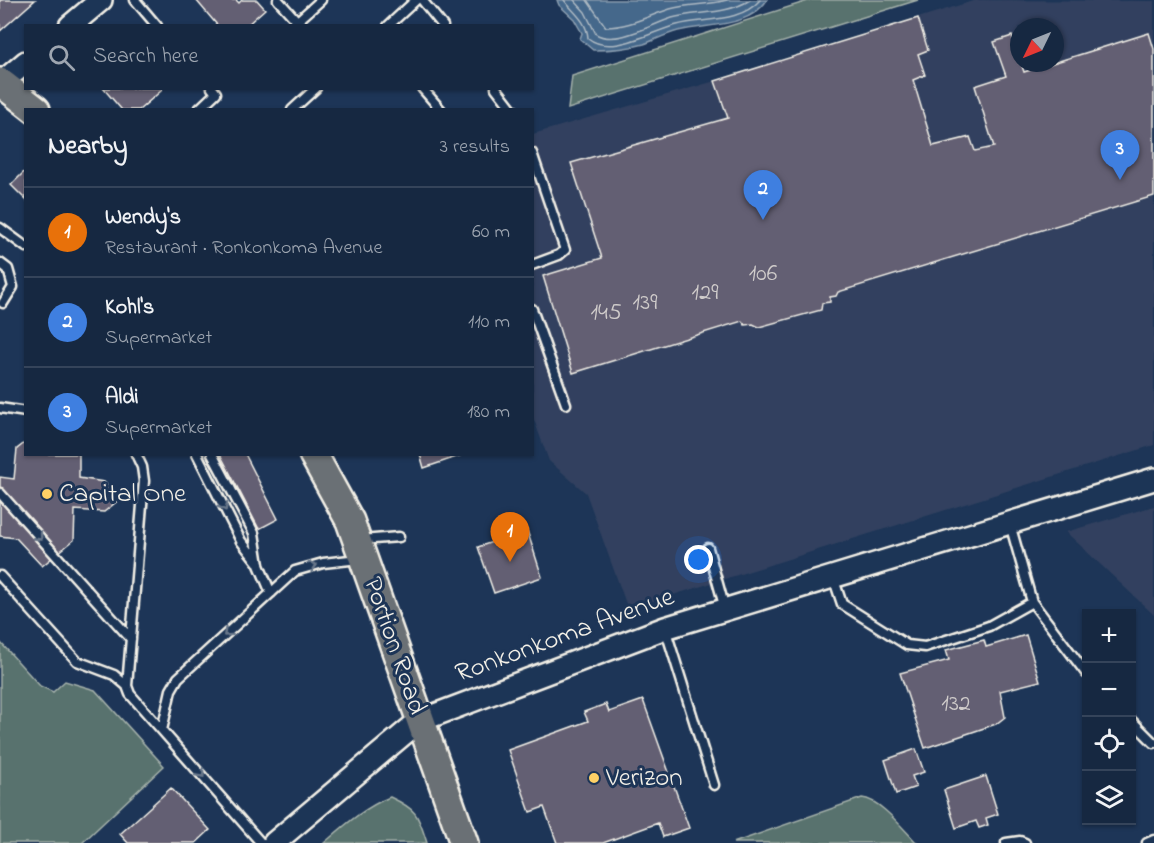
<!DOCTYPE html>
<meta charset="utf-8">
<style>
:root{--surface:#162841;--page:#1f3048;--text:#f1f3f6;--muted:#9ea6b1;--line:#35445a;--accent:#1a73e8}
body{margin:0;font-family:"Indie Flower",sans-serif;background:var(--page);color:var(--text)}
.controls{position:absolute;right:18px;bottom:18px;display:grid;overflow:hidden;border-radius:0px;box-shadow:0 2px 4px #0004}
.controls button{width:54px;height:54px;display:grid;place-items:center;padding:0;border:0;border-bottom:2px solid var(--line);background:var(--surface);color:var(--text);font:30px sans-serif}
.compass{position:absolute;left:1010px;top:18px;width:54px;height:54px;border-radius:50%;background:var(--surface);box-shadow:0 2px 4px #0004;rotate:227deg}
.you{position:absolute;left:699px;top:560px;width:21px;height:21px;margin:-15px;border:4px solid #fff;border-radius:50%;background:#1a73e8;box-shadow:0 0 0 9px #1a73e833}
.badge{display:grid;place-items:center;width:39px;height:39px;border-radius:50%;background:var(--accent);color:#fff;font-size:20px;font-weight:700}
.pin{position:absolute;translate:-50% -50px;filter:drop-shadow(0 2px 3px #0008)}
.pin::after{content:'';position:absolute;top:32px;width:21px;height:18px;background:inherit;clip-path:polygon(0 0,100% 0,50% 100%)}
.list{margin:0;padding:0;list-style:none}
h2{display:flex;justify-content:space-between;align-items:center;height:78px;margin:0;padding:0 24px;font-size:26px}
h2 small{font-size:20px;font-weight:400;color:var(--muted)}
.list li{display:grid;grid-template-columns:39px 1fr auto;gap:18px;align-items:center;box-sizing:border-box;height:90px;padding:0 24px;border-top:2px solid var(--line)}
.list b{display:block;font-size:22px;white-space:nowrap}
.list p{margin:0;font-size:20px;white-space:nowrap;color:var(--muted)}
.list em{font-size:20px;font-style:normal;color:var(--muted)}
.icon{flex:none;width:33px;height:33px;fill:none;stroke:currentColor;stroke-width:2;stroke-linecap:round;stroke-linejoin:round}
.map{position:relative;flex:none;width:1154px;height:843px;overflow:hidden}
.search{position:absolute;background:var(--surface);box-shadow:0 2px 4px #0004;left:24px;top:24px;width:510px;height:66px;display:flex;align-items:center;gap:15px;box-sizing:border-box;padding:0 21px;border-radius:0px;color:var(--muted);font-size:22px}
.panel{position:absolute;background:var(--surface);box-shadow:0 2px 4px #0004;left:24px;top:108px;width:510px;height:348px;border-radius:0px}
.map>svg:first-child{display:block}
</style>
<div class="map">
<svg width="1154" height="843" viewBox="0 0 1154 843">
<rect width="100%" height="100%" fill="#1d3557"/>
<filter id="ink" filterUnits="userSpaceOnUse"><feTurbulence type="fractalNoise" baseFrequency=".0167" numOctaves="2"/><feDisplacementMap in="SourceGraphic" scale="12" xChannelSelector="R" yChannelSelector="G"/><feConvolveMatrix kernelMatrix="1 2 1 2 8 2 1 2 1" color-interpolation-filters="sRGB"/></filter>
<g filter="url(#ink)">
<path fill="#32415f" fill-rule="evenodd" d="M976 0 1154 1V445L628 609 586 493 549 461 533 417V134L715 81ZM1019 27H1055V63H1019Z
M1154 506V615L1066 532Z"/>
<path fill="#58726e" stroke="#a6b2ab" stroke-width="1.5" d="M811 0H918L568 109 572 76Z
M0 642 40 686 53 692 65 681 95 690 164 766 82 843H0Z
M390 797C418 810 418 815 427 843H324C345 825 365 807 390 797Z
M862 798C880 799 904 830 917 843H733Z"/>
<path fill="#45678b" stroke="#8b9eb0" stroke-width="1.5" d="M557 0H767C748 29 708 23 678 31 666 34 655 40 644 44 627 49 611 50 593 50L580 39 582 33 574 19 559 5Z"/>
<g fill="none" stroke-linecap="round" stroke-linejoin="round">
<path stroke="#aebac3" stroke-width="1.5" d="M564 0C573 12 587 21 588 38 611 57 652 31 677 25 704 18 740 23 760 0
M574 0 585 12 596 34C615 46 653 24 672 18 698 11 726 15 750 0
M587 0 606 27C629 27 648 16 670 9 689 4 709 5 727 0"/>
</g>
<path fill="#635e73" stroke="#f4f1e8" stroke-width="1.5" d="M0 0H35L0 31Z
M196 0H236L239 3 242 0H257L265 9 246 26H218Z
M918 18 928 50 918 54 925 75 913 80 933 146 970 137 975 151 994 147 975 86 1006 76 994 42 1012 36 1019 56V63H1021L1024 72 1149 33 1154 49V196L838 292 836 296 830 297V302L822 303 821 310 759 327 753 324 745 325 742 321 573 373 543 276 602 258 571 163 728 118 715 81Z
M103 88H161L162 90 139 110H122Z
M26 170V200L11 185Z
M26 442V454H79V478L104 482 120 499 104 512 75 510 74 540 42 566 16 538 0 536V477L14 479 17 449Z
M220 454H245L278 519 259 529Z
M420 454H465L424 468Z
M527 530 542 577 494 593 478 547Z
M1026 635 1040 681 1000 691 1005 717 996 724 925 748 900 673 949 660 946 650 984 640 986 647Z
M643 700 689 828 663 837 658 823 603 843H557L544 807 530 812 508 750 588 721 584 712 606 704 609 712Z
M916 749 924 772 912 776 916 787 896 794 885 760Z
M986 776 998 814 986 818 988 825 979 828 976 821 956 828 944 790Z
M171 788 210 830 196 843H128L120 834Z"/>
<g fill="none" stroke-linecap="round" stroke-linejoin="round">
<g stroke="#f4f1e8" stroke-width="13">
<path id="service" d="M135 0 157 26
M278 0 297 21
M422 0 443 26
M292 26 321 0
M388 26 416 0
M422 88 441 110
M496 88 513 110
M198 110 216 93 212 88
M292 110 316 88
M532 153 565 250 559 255 532 265
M0 228 26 247
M0 263 8 269 13 287 3 303
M532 309 566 404
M0 408 26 412
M136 454 142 467 144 481 127 686 130 694 261 843
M197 454 241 541 259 564
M212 454 254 533 259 565 271 593
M0 493 131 639
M1010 524 1032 602 1086 673
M361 540 399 537
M708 548 725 609
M0 576 77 661 114 675 127 686
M833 577 842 604 907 645 925 647 989 626 1032 602
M665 628 714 785
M1132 721 1154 743
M162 730 171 690 178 678 295 571 323 563 359 559
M1006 843 1020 841 1025 843
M1147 843 1154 840"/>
</g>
<g stroke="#f4f1e8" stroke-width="26">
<path id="tertiary" d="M70 26 101 0
M0 84 26 62
M274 843 419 721 665 628 1154 479"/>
</g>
<g stroke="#f4f1e8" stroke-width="32">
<path id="primary" d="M0 82 36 110
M313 454 350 521 464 843"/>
</g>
<use href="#service" stroke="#1d3557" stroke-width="8"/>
<use href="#tertiary" stroke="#1d3557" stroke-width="21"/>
<use href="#primary" stroke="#6b7074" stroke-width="27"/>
</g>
<defs><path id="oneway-chevron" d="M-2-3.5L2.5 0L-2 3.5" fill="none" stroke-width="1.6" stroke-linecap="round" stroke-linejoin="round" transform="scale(1.5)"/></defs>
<g stroke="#68778a">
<use href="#oneway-chevron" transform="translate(224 507) rotate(63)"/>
<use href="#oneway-chevron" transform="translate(39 537) rotate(48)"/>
<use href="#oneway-chevron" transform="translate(313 566) rotate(-16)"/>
<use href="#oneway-chevron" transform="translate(227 633) rotate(138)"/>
<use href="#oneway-chevron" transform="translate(201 774) rotate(49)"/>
</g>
</g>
<g fill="#ffd166" stroke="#1d3557" stroke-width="2">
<circle cx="47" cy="494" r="6"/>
<circle cx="594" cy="778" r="6"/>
</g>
<g text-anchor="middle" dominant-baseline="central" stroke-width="6" stroke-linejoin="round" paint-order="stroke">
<g font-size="24" fill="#d0cccb">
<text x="763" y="274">106</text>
<text x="705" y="293">129</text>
<text x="645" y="303">139</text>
<text x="606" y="313">145</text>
<text x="956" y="704">132</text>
</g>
<g font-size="27" fill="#f4f1e8" stroke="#1d3557" text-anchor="start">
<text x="59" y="494">Capital One</text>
<text x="606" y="778">Verizon</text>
</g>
<g font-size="27" fill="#f4f1e8" stroke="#1d3557">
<text transform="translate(565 636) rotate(-20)">Ronkonkoma Avenue</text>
<text transform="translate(394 646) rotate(71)">Portion Road</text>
</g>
</g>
</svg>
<div class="controls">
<button>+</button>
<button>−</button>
<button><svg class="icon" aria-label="locate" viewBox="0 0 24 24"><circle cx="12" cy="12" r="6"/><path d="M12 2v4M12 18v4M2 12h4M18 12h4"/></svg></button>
<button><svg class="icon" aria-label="layers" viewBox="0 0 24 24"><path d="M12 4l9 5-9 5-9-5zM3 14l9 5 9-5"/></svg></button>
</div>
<svg class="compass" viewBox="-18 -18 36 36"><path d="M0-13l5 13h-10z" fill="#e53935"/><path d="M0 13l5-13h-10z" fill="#9ea6b1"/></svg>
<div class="you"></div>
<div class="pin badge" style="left:510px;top:562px;background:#e8710a">1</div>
<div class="pin badge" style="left:763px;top:220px;background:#3f7fe0">2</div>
<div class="pin badge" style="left:1120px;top:180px;background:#3f7fe0">3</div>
<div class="search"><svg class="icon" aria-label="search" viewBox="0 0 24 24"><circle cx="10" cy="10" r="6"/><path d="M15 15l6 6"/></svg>Search here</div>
<section class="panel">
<h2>Nearby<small>3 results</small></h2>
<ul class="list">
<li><span class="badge" style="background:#e8710a">1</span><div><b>Wendy's</b><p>Restaurant · Ronkonkoma Avenue</p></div><em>60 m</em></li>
<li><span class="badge" style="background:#3f7fe0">2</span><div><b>Kohl's</b><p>Supermarket</p></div><em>110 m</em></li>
<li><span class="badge" style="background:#3f7fe0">3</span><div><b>Aldi</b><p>Supermarket</p></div><em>180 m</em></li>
</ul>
</section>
</div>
